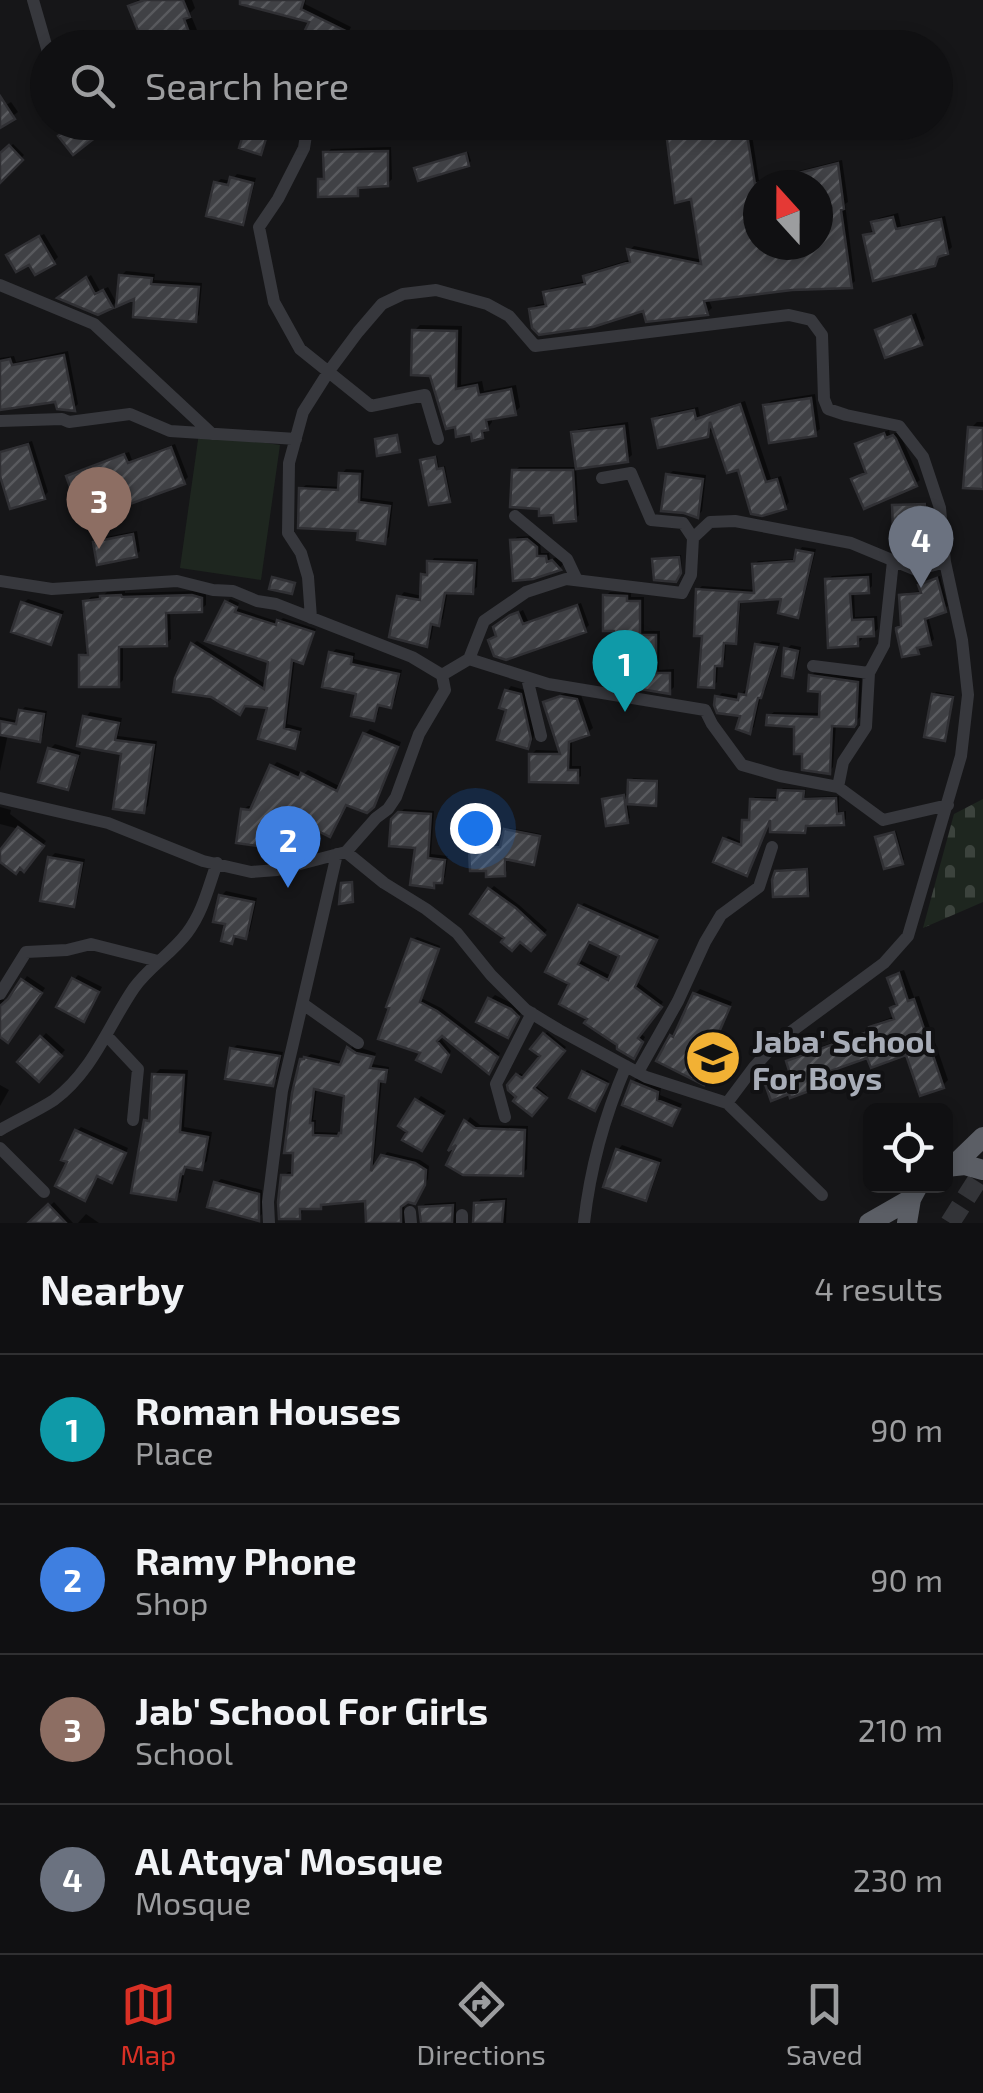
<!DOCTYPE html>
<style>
:root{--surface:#101012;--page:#19191b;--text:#f1f3f6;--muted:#9c9d9f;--line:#303032;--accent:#d93025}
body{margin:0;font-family:"Exo 2",sans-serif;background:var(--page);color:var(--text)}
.controls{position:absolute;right:30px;bottom:30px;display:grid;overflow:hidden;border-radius:15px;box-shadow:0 5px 15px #0003}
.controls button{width:90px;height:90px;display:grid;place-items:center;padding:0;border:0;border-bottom:2px solid var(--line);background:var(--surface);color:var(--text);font:50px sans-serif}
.compass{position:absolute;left:743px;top:170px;width:90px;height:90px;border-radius:50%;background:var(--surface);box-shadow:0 5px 15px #0003;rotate:339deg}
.you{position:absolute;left:475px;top:828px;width:35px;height:35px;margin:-25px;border:8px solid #fff;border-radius:50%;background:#1a73e8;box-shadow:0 0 0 15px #1a73e833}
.badge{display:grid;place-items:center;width:65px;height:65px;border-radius:50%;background:var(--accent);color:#fff;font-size:32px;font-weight:700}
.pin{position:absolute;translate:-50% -82px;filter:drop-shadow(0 2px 5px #0008)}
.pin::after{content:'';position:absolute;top:52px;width:35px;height:30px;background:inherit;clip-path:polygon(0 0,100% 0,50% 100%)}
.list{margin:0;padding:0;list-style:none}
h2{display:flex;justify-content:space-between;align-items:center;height:130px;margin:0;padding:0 40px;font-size:42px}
h2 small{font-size:32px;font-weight:400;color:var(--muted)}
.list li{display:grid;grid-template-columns:65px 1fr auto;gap:30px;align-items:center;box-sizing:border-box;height:150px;padding:0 40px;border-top:2px solid var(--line)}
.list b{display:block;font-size:38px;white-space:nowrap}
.list p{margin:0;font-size:32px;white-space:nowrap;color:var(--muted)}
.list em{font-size:32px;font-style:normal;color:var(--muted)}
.icon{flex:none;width:55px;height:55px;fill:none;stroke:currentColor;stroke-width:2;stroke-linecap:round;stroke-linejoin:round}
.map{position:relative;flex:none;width:983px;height:1223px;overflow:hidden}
.search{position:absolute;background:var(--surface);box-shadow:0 5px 15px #0003;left:30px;right:30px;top:30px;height:110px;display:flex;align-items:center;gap:25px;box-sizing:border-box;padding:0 35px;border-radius:55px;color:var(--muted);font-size:38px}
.sheet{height:730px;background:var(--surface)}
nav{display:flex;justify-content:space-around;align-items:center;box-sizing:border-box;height:140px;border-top:2px solid var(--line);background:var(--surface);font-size:28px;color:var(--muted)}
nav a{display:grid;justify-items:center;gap:5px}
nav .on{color:var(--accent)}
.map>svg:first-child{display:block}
</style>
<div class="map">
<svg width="983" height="1223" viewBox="0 0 983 1223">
<defs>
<pattern id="cemetery-stones" width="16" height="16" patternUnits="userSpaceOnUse" patternTransform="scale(2.5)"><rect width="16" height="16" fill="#1e261f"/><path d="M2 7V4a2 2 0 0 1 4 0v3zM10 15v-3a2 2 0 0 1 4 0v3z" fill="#3c433d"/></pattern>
<pattern id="building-hatch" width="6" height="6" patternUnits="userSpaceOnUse" patternTransform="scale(2.5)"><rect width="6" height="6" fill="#404145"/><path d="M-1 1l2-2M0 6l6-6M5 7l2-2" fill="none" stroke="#595a5e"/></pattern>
</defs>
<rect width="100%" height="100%" fill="#161618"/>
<path fill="url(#cemetery-stones)" d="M983 799V902L923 928 954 814Z"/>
<path fill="#1e261f" d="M199 433 280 445 261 580 180 568Z"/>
<path fill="#0007" fill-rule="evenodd" d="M138 0H192L195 8 190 13 199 35 192 41 183 45 185 48H179L131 7Z
M259 0H306L305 4 351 27 341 48 312 21Z
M11 102 18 112 0 125V109Z
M695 122H750L759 181 842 160 848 202 845 204 855 281 851 285 792 287 708 298 712 308 707 312 645 308 531 310 536 305 548 303 546 293 551 288 587 281 585 277 590 272 632 259 630 250 634 246 703 260 693 196 669 133 673 128ZM758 185H818V245H758Z
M13 144 24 155 5 175 0 170V157Z
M391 147 392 179 387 184 362 185 357 193 321 180 326 174V154L331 149Z
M468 152 471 161 468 164 417 168Z
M237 174 256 178 246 217 242 222 216 183 221 179 231 181Z
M898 213 901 226 945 216 952 247 947 252 941 253 934 264 866 236 870 232 876 230 874 222 879 218Z
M44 234 58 257 53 262 30 261 13 251Z
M126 271 155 274 154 280 202 283 199 315 195 319 137 295 121 276Z
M91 275 100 291 108 287 116 302 112 306 65 294Z
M916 313 925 338 921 343 877 330 882 326Z
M420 325 462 326 461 385 482 381 484 391 516 385 520 407 515 412 492 416V422L482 436 432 373 414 331Z
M68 351 78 404 74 408 57 399 0 407V358L14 356 16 362Z
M815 394 820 429 815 433 766 406 771 401Z
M745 401 771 479 781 476 789 502 785 507 740 466 715 427 707 435 654 420 659 415 698 407 700 416Z
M628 422 632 455 627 459 574 433 579 429Z
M977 422H983V486L970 429Z
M889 430 890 435 898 432 900 434 920 480 915 484 854 480 868 471 858 444 862 440Z
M32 441 48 492 44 496 0 471V451Z
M175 444 188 477 183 482 69 477 73 472 129 452 132 460Z
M437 456 439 468 445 466 451 497 448 499 423 461Z
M519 467H576L579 515 575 519 541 506 515 471Z
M346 469 364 470 362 498 393 502 389 537 384 541 361 529 301 489 306 485 341 487 342 474Z
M673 471 706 475 702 511 698 515 668 475Z
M927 503 928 525 925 528 895 506 897 504Z
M137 531 140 551 136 555 96 543 100 538Z
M532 536 540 542 541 553H549L550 560 557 557 563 564 560 568 533 577 513 541 517 537Z
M802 547 816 549 801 611 797 615 785 597 741 600 738 638 735 642 726 641 725 660 718 663 717 682 713 686 698 590 702 586 756 590 754 565 758 561 797 559 799 551Z
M681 555 682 569 678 577 655 560 657 558Z
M434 558 478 559 477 587 472 591 448 590 443 619 438 623 434 622 431 639 426 644 400 597 404 592 422 596 423 576Z
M872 573V586L868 590 854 591 855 617 877 616 878 629 873 633 861 634 862 639 857 644 827 580 832 576Z
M940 576 948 606 928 616 934 639 930 643 920 645 917 651 903 624 902 596 906 593 922 591 920 586 924 582Z
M125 591V593L197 591 206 593V605L201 609 170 610 171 639 166 643 123 644V680L118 685 82 656 86 652H91L86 602 91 597 103 596 107 592Z
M610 592 631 593V597H644V631H660L659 670 674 669V687L670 691 634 657 617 628 606 596Z
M28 599 64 611 55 637 50 642 24 603Z
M230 599 239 603 237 608 279 622 283 618 316 629 306 657 303 661 295 658 287 724 302 728 298 742 294 746 270 706 193 644 197 641 267 685 270 660 227 603Z
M581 603 589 625 585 629 491 640 498 635 500 623 523 610 528 621Z
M762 641 780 643 765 691 761 695 754 727 750 731 743 714 718 697 722 693 740 696 745 690 749 691 757 645Z
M791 645 801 647 797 670 792 675 787 649Z
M336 649 355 653 354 659 402 670 395 700 391 705 380 703 378 714 373 719 359 692 331 654Z
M815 672 862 678 860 717 853 724H836L833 767 829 771 797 725 769 716 774 712 821 713 822 689 811 676Z
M511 686 525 690 535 732 532 742 527 747 507 691Z
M936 692 954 695 947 735 944 738 934 695Z
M566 693 581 695 593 728 588 732 572 738V766H581V776L576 780 531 755 536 750 561 751 546 703 551 698Z
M25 707 47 711 43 735 39 739 8 734 0 771V717L19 721 21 711Z
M90 712 122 718 118 736 157 741 148 806 143 810 124 752 86 717Z
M370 729 401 742 378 800 367 810 347 802 289 813 285 842 280 846 243 810 248 806H254L272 767 277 762 304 774 308 770 341 787 365 734Z
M55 744 81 752 72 782 67 787 50 749Z
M633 778 659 780 657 800 655 803 627 802 630 818 627 820 604 800 607 797 630 793 631 781Z
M783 788 806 789 805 797 839 796V812L846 811V819L843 822 808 823 804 831 772 815 749 870 725 840 728 836 744 843V821L751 818 752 800 755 797H780V791Z
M0 807 11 810 10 814 46 841 28 865 20 866 0 859V854L19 829 0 824Z
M404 809 434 811 431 854 448 856 445 877 433 886 418 845 393 820Z
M509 828 541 834 535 860 533 862 507 857V871L504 874 472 849 475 846H503Z
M896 831 904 859 902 862 878 838Z
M55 853 85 859 77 900 73 905 50 858Z
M809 868 810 891 807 894 777 872 780 869Z
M494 886 519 905 547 930 530 948 520 938H508L490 890Z
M226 891 257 898 250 931 245 936H236L231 941 221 896Z
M584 903 659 936 637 982 663 1002 640 1033 645 1037 637 1052 620 1043 591 1018 573 983 580 907ZM590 940 623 955 613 977 580 960Z
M417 937 440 946 421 998 441 1008 500 1053 492 1068 442 1032 439 1036 451 1051 444 1066 423 1051 413 940Z
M904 970 914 997 919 996 948 1080 942 1086 908 1052 869 1055 813 1074 816 1082 811 1088 768 1085 773 1080 792 1072 789 1062 794 1056 871 1029 877 1023 895 1016 893 1008 898 1002 890 978 895 973Z
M78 975 102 987 88 1014 74 980Z
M27 976 45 988 12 1035 0 1034V998L5 1001 12 998Z
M700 989 732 1002 712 1050 720 1054 704 1082 672 1037 678 1031 695 994Z
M495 995 515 1005 522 1011 508 1035 491 999Z
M547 1032 566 1047 535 1085 547 1095 531 1113 509 1086 520 1073 526 1077 543 1056 533 1048Z
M46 1033 65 1050 39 1078 20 1062Z
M237 1045 283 1052 277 1079 272 1083 232 1049Z
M353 1045 376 1053 372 1064 389 1067 388 1075 382 1079 373 1172 387 1152 420 1160 429 1166 428 1179 419 1197 404 1203 405 1223H369L368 1199 324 1203 320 1206H303L302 1213 298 1217 284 1176 288 1172H295L302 1060 311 1054 344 1062ZM317 1087 347 1095 341 1133 315 1132 316 1120H313Z
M160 1069 188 1070 184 1127 212 1132 207 1161 201 1167 189 1165 185 1170 181 1192 175 1197 146 1121 152 1115 154 1075Z
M587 1070 609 1081 597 1105 584 1073Z
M637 1078 661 1088 660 1095 682 1104 672 1123 633 1082Z
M0 1085 9 1090 0 1106Z
M421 1096 446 1111 422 1148 417 1101Z
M470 1117 480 1125 528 1126 527 1169 522 1174 464 1135 456 1142Z
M81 1127 128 1148 116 1176 112 1180 98 1174 89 1193 70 1161 77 1131Z
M622 1145 662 1159 650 1194 646 1198 618 1150Z
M221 1179 262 1190V1214L258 1218 217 1183Z
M507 1198 506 1223H475L476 1204 481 1199Z
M54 1202 73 1223H32L33 1222Z
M456 1202V1223H422L421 1208 425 1204Z
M86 1214 99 1223H78Z"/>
<path fill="url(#building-hatch)" stroke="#303034" stroke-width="2.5" fill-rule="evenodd" d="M144 0H183L190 17 184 19 193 43 183 48H145L128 6Z
M240 0H304L301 9 348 32 341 48H304L298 44 309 22 240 4Z
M0 96 15 119 0 128Z
M75 122H93L101 133 73 155 58 136Z
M247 122H271L261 155 239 148Z
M701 122H745L755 184 758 183V245H818V185H768L767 181 838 163 844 209 841 210 852 288 792 290 704 301 708 315 646 322 643 311 593 327 539 335 532 328 529 309 546 306 543 292 585 284 583 276 630 262 627 249 701 264 691 199 675 203 666 132Z
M9 145 23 160 0 183V153Z
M388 151V186L358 188V196L318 197V179H324L323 152Z
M466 153 469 166 418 181 414 168Z
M230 177 253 183 243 225 206 216 214 182 228 185Z
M893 217 896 229 941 219 948 254 938 257 935 266 873 281 863 235 874 233 871 222Z
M39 236 55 264 35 275 29 265 16 272 6 255Z
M119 275 152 278 151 284 199 287 196 322 133 317 134 299 116 307Z
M86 277 95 294 103 290 113 308 98 315 57 298Z
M911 316 922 345 885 358 875 330Z
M412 330 457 331 456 389 477 385 479 395 511 389 516 415 486 420 488 430 482 431 483 438 472 441 471 434 456 437 455 427 446 429 430 376 411 375Z
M64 355 75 411 57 409 55 402 0 410V361L10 359 12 365Z
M811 398 816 436 769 443 763 405Z
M740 404 766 482 777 479 786 509 762 516 751 514 738 470 727 473 710 422 708 437 658 448 652 419 694 410 696 419Z
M624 426 628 462 576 469 571 432Z
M968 427 983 428V489L963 488Z
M884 433 886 438 893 435 896 439 917 486 864 509 851 479 866 473 855 444Z
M397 435 400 452 377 456 375 439Z
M28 444 45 499 10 509 0 476V452Z
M171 447 185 484 108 512 106 507 81 517 66 476 124 454 128 463Z
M435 457 437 469 443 468 450 502 429 505 420 460Z
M512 470H573L576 521 554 523 553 515 539 516V509L510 507Z
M339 473 360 474 359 502 390 506 385 544 357 540 358 531 298 528 299 488 338 490Z
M666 474 703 479 698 518 684 513 661 511Z
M925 504 926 530 893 531 892 505Z
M133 534 137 557 97 565 93 542Z
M527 539 537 547V556H546L547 562 552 560 561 570 533 579 513 581 510 540Z
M796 550 813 553 798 618 778 613 781 599 739 602 736 644 724 643 722 666H715L714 688 698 687 702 636H694L696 589 754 593 752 564 794 561Z
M679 557 681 573 676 582 654 580 652 559Z
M427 561 475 563 473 594 445 593 439 626 431 624 427 647 389 637 397 596 420 600 421 574 427 575Z
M272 577 295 583 292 594 269 589Z
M868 577 869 593 850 594 852 620 873 619 874 636 858 637V646L828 648 825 579Z
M937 578 946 612 925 619 931 645 917 648 919 654 902 657 896 630V628L901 626 899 595 921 593 918 585Z
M121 595 122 597 192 595 202 598V612L166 613 167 646 119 647V687H79V655H88L83 601 100 599V596Z
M603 595 627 596V601H640V635H656V673H670V694L640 689V686L631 685V660H614V631H603Z
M225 601 237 607 235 612 276 625 277 620 314 632 303 664 292 660 284 728 299 732 295 749 258 739 267 708 245 706 240 715 211 697 173 692 175 678 191 643 264 689 268 662 205 641Z
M21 602 61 615 51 645 11 632Z
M577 605 586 632 506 660 494 656 488 640 496 636 493 627 510 615 518 612 523 624Z
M755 644 777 647 761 698H758L750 734 736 729 740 716 717 713 714 705 715 696 738 700 739 694 746 695Z
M784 648 798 651 793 678 782 676Z
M329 652 352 657 351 664 399 674 391 708 378 705 374 721 351 716 356 694 322 687Z
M809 675 858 682 856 724 854 727 832 726 830 774 802 770V754H794V727L766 725 767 715 819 717 820 692 808 691Z
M505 690 521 694 531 739 528 749 497 740 506 710 499 708Z
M932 694 953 697 945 741 924 737Z
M560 696 577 699 589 735 569 742 568 770H578V783L529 782V754H560L543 702Z
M19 710 44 714 40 742 0 735V721L16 724Z
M83 716 119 723 115 740 154 745 144 813 113 809 121 754 77 746Z
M363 733 398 747 374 807 367 813 346 805 330 837 286 815 281 849 236 843 241 809 250 810 270 765 299 778 301 773 337 791Z
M48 748 78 756 68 790 38 782Z
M628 780 657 781 656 806 627 804Z
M778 790 804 791 803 799 836 798 837 814 843 813 844 825 806 826 805 833 770 832V820L747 876 713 862 723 838 741 845 742 820H749L750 799 777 800Z
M624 795 628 823 606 826 602 799Z
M398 812 431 814 428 858 445 860 442 883H434V888L410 885 415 848 389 846 391 819Z
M18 827 44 846 24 872 20 868 16 874 0 862V850Z
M504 829 540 836 534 865 505 859V876L486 877V871H470L469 848 500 847Z
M894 832 903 864 884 869 875 837Z
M48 857 82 863 74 907 40 901Z
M807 869 808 896 773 897 772 880 775 871Z
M352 882 353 902 339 904 341 883Z
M488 888 516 908 545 935 531 951 520 942 512 951 501 942 504 938 470 914Z
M219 895 254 902 246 939 234 936 232 944 221 941 225 924 213 922Z
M578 905 657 940 635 987 662 1007 638 1038 643 1042 634 1059 617 1049V1045L584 1023 587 1019 559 1004 569 984 545 972ZM589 942 619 956 608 980 578 964Z
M411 939 439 949 420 1002 437 1011 498 1057 489 1074 442 1036 437 1041 449 1055 441 1072 416 1060 420 1053 378 1039 389 1008 386 1007Z
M899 973 908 1001 914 999 944 1088 920 1096 906 1055 871 1068 867 1058 808 1079 812 1090 790 1098 789 1094 771 1101 765 1084 790 1074 786 1061 870 1031 869 1027 894 1019 890 1008 897 1005 887 978Z
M72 978 99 992 84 1022 56 1007Z
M21 979 42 993 8 1043 0 1037V1006L8 999Z
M693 993 730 1007 709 1055 718 1059 704 1085 656 1061 670 1035 673 1037Z
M488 998 511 1009 519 1017 508 1038 476 1022Z
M543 1033 565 1051 534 1088 547 1098 532 1116 513 1101 516 1097 508 1090 507 1085 516 1074 522 1078 540 1056 530 1049Z
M40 1036 62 1056 39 1082 17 1062Z
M347 1047 356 1053 374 1057 370 1068 387 1070 385 1082 379 1081 371 1171 381 1155 415 1163 426 1170 425 1185 415 1204 408 1202 401 1207V1223H366L365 1201 321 1205V1209H300V1219H279L278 1202 281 1175H292L293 1153H284L292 1093 300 1059H304V1057L340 1065ZM314 1089 344 1096 341 1133H339L338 1136 313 1135V1123H310Z
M230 1048 280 1056 273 1086 225 1079Z
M582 1071 608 1084 595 1111 569 1098Z
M152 1074 184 1075 180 1132 208 1137 202 1170 185 1167 183 1174H181L176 1200 131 1193 144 1120 149 1121Z
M631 1081 658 1092 657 1100 680 1109 672 1126 622 1105Z
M415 1099 443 1116 422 1151 402 1140 407 1132 398 1126Z
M464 1120 475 1128 525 1130 523 1176 463 1175 446 1165 456 1145 448 1151Z
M75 1130 126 1153 112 1183 97 1176 85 1201 55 1186 67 1162 61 1160Z
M616 1149 659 1163 646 1201 603 1187Z
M214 1182 259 1194V1221L207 1207Z
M504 1201 502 1223H473L474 1203Z
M48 1204 66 1223H28Z
M453 1205 452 1223H421L419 1207Z"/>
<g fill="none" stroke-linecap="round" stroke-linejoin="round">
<path stroke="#333438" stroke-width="20" stroke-dasharray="20 10" stroke-linecap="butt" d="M950 1223 983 1171"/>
<path stroke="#37383d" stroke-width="12" d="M33 0 48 52
M222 48 256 43 262 48
M308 122 304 148 278 199 259 227 274 302 300 349 371 406 425 395 438 439
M0 285 94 324 212 434
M0 421 62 419 69 422 130 414 170 431 296 439
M602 478 631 473 651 520 683 523 693 538
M515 516 567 559 577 580
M0 581 52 589 177 581 213 590 233 591 257 601 276 604 412 657 442 675 445 690 419 734 396 797 388 809 376 818 346 852 277 870 251 872 203 861 108 823 0 798
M311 618 308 577 301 553 288 533 289 463 303 412 329 371 358 332 382 304 403 294 436 290 487 304 509 316 535 346 789 315 811 320 822 335 824 399 828 409 846 415 899 426 923 457 940 508 945 562 962 640 968 695 961 756 908 936 884 963 777 1042 754 1067 727 1103
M469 659 548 684 705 710 712 724 742 765 780 776 838 787 883 820 948 805
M813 666 869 673
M442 675 469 659 484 621 526 592 566 579 682 593 691 575 693 538 710 522 735 521 851 543 916 570 945 562
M527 678 541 736
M838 787 843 762 866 727 869 673 884 645 893 561
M346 852 384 883 426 909 457 933 491 975 526 1010 559 1030 646 1077 727 1103 822 1195
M0 994 26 952 67 950 91 944 158 961
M303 1004 358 1043
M107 1036 138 1069 133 1120
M638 1072 678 1001 705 942 721 915 759 887 772 847
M505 1117 496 1084 532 1013
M0 1130C17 1120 37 1111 54 1100 93 1071 108 1026 134 988 149 967 171 954 187 933 203 912 208 888 217 863
M0 1148 44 1192
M410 1212 411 1223
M462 1215V1223
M269 1223 268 1202 282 1091 337 854
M584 1223C590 1169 605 1115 626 1066"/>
<path stroke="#5b5e65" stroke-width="20" d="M954 1165 983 1137
M946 1167 965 1165 983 1170
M869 1223 911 1199
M907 1223 911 1199 918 1186"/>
</g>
<defs>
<g id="school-disc" transform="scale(2.875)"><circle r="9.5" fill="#f2b134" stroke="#111113"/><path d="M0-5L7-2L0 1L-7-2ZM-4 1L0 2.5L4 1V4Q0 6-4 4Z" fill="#111"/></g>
</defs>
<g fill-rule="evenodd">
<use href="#school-disc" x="713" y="1058"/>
</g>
<g text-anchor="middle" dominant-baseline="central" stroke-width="8" stroke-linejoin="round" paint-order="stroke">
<g font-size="32" font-weight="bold" fill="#a8adb8" stroke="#111113" text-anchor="start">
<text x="752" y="1040">Jaba' School<tspan x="752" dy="37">For Boys</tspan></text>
</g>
</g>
</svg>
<div class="controls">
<button><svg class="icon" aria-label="locate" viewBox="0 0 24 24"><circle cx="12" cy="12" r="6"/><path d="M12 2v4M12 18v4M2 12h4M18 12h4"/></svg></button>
</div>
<svg class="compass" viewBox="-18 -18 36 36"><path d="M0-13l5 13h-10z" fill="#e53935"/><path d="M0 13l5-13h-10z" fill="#9c9d9f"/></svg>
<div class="you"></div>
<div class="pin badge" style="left:625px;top:712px;background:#0f9aa8">1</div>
<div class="pin badge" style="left:288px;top:888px;background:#3f7fe0">2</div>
<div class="pin badge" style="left:99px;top:549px;background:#8d6e63">3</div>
<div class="pin badge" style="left:921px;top:588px;background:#6b7280">4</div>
<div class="search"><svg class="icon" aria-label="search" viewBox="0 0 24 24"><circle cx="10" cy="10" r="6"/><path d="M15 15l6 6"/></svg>Search here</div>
</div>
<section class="sheet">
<h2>Nearby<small>4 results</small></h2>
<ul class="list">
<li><span class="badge" style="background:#0f9aa8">1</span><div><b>Roman Houses</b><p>Place</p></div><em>90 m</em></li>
<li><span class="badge" style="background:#3f7fe0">2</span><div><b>Ramy Phone</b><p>Shop</p></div><em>90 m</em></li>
<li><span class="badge" style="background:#8d6e63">3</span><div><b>Jab' School For Girls</b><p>School</p></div><em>210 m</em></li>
<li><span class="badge" style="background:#6b7280">4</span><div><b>Al Atqya' Mosque</b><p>Mosque</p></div><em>230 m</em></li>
</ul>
</section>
<nav>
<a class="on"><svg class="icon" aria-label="map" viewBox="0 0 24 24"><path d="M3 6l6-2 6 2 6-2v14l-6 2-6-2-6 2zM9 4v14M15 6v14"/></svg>Map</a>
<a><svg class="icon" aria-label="directions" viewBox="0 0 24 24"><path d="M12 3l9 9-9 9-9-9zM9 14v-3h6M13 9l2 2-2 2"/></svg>Directions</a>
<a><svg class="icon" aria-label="saved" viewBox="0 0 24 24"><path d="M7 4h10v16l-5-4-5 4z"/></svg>Saved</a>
</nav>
